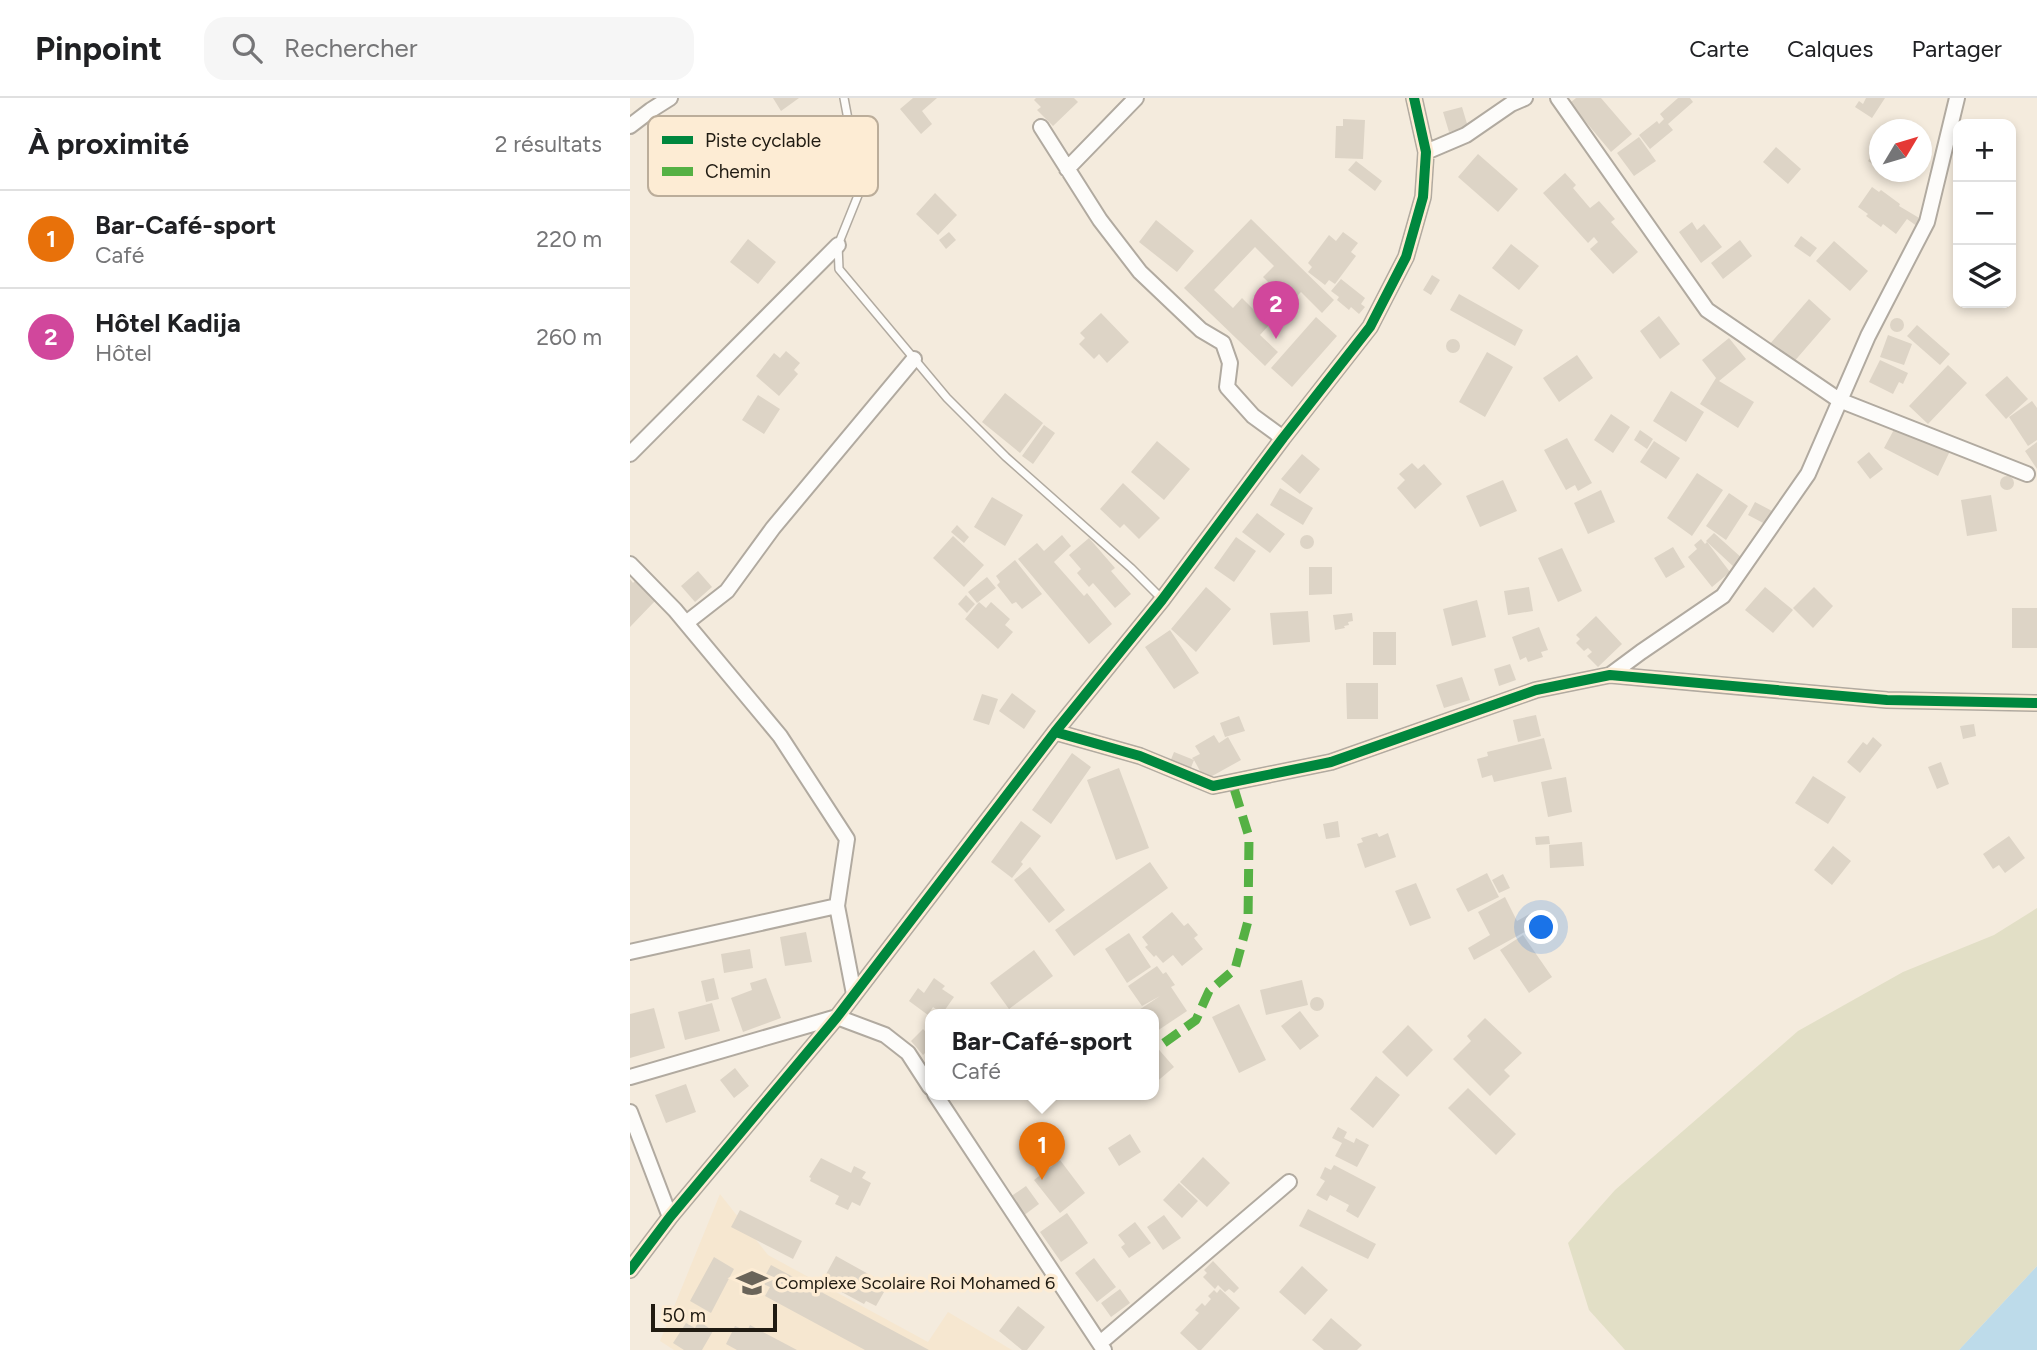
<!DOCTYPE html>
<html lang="fr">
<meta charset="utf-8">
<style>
:root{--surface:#fff;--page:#f6f6f6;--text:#202124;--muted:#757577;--line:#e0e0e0;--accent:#d93025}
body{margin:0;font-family:Figtree,sans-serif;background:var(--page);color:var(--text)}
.controls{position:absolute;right:21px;top:21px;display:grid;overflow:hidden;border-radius:14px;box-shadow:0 4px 10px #0003}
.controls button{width:63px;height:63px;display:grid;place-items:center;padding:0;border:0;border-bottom:2px solid var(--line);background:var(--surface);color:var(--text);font:35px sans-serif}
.compass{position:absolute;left:1239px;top:21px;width:63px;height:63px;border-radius:50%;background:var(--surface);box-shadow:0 4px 10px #0003;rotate:52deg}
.scale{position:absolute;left:21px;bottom:18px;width:126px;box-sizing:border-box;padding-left:7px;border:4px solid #201b12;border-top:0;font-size:19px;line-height:24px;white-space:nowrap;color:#201b12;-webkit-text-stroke:5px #fdecd4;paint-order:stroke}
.you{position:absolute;left:912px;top:830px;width:24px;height:24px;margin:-18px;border:5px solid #fff;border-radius:50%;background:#1a73e8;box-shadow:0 0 0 10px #1a73e833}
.badge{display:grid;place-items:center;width:46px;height:46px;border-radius:50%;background:var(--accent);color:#fff;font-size:23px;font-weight:700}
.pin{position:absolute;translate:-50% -58px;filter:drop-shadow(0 2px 4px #0008)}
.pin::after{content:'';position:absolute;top:37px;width:24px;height:21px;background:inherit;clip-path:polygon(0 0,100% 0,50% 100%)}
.popup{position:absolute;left:295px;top:911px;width:234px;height:91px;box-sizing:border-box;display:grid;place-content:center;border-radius:14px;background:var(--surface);filter:drop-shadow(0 2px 5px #0005);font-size:23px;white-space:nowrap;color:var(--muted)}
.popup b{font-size:26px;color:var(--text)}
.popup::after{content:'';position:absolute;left:50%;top:100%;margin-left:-14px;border:14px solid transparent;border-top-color:var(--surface)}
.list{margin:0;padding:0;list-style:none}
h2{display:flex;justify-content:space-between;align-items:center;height:91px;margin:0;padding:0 28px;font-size:30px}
h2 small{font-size:23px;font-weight:400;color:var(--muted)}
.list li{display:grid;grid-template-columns:46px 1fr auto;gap:21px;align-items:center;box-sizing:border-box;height:98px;padding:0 28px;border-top:2px solid var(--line)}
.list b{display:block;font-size:26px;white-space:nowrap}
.list p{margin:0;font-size:23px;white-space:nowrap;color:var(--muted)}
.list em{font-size:23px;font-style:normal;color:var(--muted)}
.icon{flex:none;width:38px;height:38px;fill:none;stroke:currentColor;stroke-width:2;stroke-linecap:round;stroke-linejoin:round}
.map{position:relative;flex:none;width:1407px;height:1252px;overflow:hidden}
header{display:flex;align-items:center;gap:42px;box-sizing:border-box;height:98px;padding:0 35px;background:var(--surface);border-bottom:2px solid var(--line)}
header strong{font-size:33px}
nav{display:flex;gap:38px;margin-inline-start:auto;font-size:24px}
.search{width:490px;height:63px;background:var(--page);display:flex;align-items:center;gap:18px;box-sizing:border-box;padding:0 24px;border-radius:21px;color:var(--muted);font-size:26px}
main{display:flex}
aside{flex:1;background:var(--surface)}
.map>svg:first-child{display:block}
</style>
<header>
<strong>Pinpoint</strong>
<div class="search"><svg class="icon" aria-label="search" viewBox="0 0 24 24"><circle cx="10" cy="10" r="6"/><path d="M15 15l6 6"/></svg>Rechercher</div>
<nav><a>Carte</a><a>Calques</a><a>Partager</a></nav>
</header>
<main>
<aside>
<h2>À proximité<small>2 résultats</small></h2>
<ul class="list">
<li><span class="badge" style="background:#e8710a">1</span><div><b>Bar-Café-sport</b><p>Café</p></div><em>220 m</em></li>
<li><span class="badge" style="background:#d1479c">2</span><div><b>Hôtel Kadija</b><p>Hôtel</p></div><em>260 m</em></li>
</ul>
</aside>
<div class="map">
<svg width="1407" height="1252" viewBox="0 0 1407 1252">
<rect width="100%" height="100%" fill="#f4ebdd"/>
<path fill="#f6e7d0" d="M90 1096 138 1157 298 1244 318 1214 382 1252H44L30 1243Z"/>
<path fill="#e2dfc6" d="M1407 810V1168L1329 1252H995L959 1212 938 1145 985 1092 1168 933 1273 874 1364 837Z"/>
<path fill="#bddbea" d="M1407 1168V1252H1329Z"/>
<path fill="#ddd4c6" d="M143 0H169L151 13Z
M283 0H307L292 13 302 26 291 36 270 11Z
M406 0H444L448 4 423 28 407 12 411 9 404 2Z
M946 0H971L1002 36 981 54 940 5Z
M1048 0H1060L1063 4 1038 26 1043 32 1020 51 1009 37 1027 23 1029 26 1034 21 1030 16Z
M1236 0H1255L1242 20 1225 9 1229 3 1233 6Z
M832 9 838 29 819 34 813 14Z
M713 21 735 22 733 61 705 60 706 28H713Z
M223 36 242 61 211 86 191 60Z
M1009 39 1026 63 1004 78 987 55Z
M1250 46V71L1238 63Z
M1146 49 1171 71 1158 86 1133 64Z
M848 56 888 91 868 114 828 79Z
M726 63 752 83 745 93 718 72Z
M935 75 946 87 943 90 960 110 969 103 985 121 981 124 1008 154 983 176 960 151 968 144 964 139 958 145 913 95Z
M1242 89 1249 94 1251 92 1270 106 1269 108 1296 124 1291 131 1277 121 1266 136 1253 126 1251 129 1236 118 1238 116 1228 109Z
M305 95 327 117 308 137 286 116Z
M621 121 704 202 692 215 671 194 660 205 633 179 644 168 625 149 584 192 603 210 612 200 639 227 630 237 648 254 635 268 554 190Z
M526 122 564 153 547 174 509 144Z
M1062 124 1067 132 1074 126 1092 149 1071 165 1049 134Z
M319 134 326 142 316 151 309 142Z
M713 134 728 145 721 154 726 158 705 186 699 182 695 187 678 174 682 169 678 165 699 137 706 143Z
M1171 138 1187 150 1180 159 1164 148Z
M118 141 146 164 128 186 100 164Z
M1110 142 1122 158 1093 181 1081 165Z
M1204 143 1238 173 1220 193 1186 163Z
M881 146 909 168 889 192 862 170Z
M802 177 810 182 801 197 793 192Z
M711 181 735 200 731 206 735 209 729 216 721 209 719 212 707 202 709 199 701 193Z
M829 196 893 232 885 248 820 212Z
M1179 201 1201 221 1162 266 1139 247Z
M471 215 499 244 477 265 469 256 464 261 449 246 455 240 450 235Z
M1029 218 1050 246 1030 261 1010 233Z
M686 219 707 238 662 289 641 270Z
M1260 227a7 7 0 1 1 14 0a7 7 0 1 1-14 0Z
M1287 227 1320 256 1310 267 1277 238Z
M1258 237 1282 246 1274 267 1250 259Z
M1099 240 1116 261 1089 283 1124 304 1108 330 1070 306 1086 280 1072 262Z
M816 248a7 7 0 1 1 14 0a7 7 0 1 1-14 0Z
M156 253 170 265 164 272 168 276 149 298 126 278 144 255 150 260Z
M857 254 883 269 855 319 829 304Z
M947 257 963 280 929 304 913 280Z
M1250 262 1278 275 1273 286 1269 284 1263 296 1239 284Z
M1318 267 1337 285 1298 326 1279 308Z
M1377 278 1398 301 1376 321 1355 297Z
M1041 293 1074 314 1056 344 1023 323Z
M375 295 413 325 390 355 352 324Z
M128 297 150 311 134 336 112 322Z
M1402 303 1407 310V342L1398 348 1379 319Z
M981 316 1000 329 983 355 964 342Z
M1267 326 1320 353 1308 378 1254 350Z
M414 327 425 335 403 366 392 358Z
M1010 332 1023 341 1017 351 1004 342Z
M937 340 962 385 948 393 945 387 936 392 914 352Z
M527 343 560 371 534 402 501 374Z
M1024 343 1050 360 1036 381 1010 364Z
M1407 344V371L1395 353Z
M1239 354 1253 371 1240 381 1227 364Z
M672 356 690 371 670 396 651 381Z
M782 365 788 371 794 366 812 386 785 411 767 390 775 382 769 376Z
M1067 375 1093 392 1062 438 1037 420Z
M1370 385a7 7 0 1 1 14 0a7 7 0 1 1-14 0Z
M873 382 887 413 850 429 836 398Z
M493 385 530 420 509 441 494 426 490 430 470 411Z
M650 390 683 410 673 427 640 407Z
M971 392 985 424 958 436 944 405Z
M1099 395 1118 408 1096 442 1076 428Z
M1361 397 1367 433 1337 438 1331 402Z
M362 399 393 417 375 448 344 429Z
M1125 404 1144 414 1137 427 1118 417Z
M627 415 655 436 640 455 612 434Z
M327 427 339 439 334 445 321 434Z
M1084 435 1113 461 1105 470 1076 443Z
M432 437 441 448 424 464 454 498 457 495 482 526 459 546 388 461 407 445 414 453Z
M670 444a7 7 0 1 1 14 0a7 7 0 1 1-14 0Z
M323 438 354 467 334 489 303 460Z
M606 439 626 453 604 484 584 470Z
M459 440 485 470 481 473 501 496 485 510 463 485 459 489 447 475 451 471 439 457Z
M1071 441 1075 446 1077 444 1100 474 1082 489 1058 459 1067 451 1064 447Z
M1043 449 1055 469 1036 480 1024 460Z
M932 450 952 493 928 504 908 460Z
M385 462 412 496 392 511 386 504 382 506 367 487 370 484 366 478Z
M679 469H702V496L679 497Z
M68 473 82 489 65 504 51 488Z
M357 479 366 490 347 505 338 494Z
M0 481 3 485 5 483 25 503 0 529Z
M576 489 601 511 566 554 541 531Z
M899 489 903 513 878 517 874 493Z
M1135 489 1163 512 1143 535 1115 512Z
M1184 489 1203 508 1183 530 1163 510Z
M336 497 345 506 337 515 328 506Z
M847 502 856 539 822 548 813 511Z
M349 504 356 510 361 504 380 521 375 527 383 534 368 551 335 521Z
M1382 510H1407V550H1382Z
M678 513 680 544 643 547 640 515Z
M722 515 723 523 718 524 719 527 714 528 715 530 705 532 703 517Z
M966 518 992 546 968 569 957 558 962 554 958 550 954 553 946 545 950 541 946 537Z
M909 529 918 552 911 554 913 559 898 564 896 559 890 562 882 539Z
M540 532 569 575 544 591 515 549Z
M743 534H766V567H743Z
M880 566 886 582 869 588 864 571Z
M832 579 840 602 814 610 806 587Z
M716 585H748V621H717Z
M382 595 406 613 394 631 369 613Z
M352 596 368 601 359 627 343 622Z
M906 617 911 638 888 644 883 622Z
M609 618 615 633 595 639 590 625Z
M1344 626 1346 638 1333 641 1330 628Z
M584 637 589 645 598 639 611 662 575 682 564 662 558 677 538 669 544 654 564 662 562 660 570 656 565 648Z
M1243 639 1252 647 1230 675 1217 664 1233 644 1237 647Z
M914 640 922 671 864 684 862 677 852 680 847 661 858 658 857 654Z
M442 655 461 669 421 726 402 712Z
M1311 664 1319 686 1307 691 1298 669Z
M489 670 519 750 486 762 457 682Z
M1183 678 1216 699 1198 726 1165 705Z
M936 679 942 714 918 719 911 684Z
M391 723 411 738 391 764 393 766 382 780 361 764Z
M708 723 710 739 696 741 693 726Z
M747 735 749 739 758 735 766 759 735 770 727 746 733 744 731 740Z
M919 738 920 746 906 747 905 739Z
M1379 738 1395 760 1375 775 1369 767 1363 771 1353 756Z
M952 744 954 768 920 770 919 747Z
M1203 748 1221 763 1202 787 1184 772Z
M520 764 538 790 444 858 425 832Z
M400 769 435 812 419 825 384 782Z
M857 775 869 799 838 814 826 791Z
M873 776 880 790 869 795 862 782Z
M786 785 801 820 780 828 765 793Z
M875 799 887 823 903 814 909 826 844 862 838 850 860 837 848 814Z
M542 814 554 828 558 825 568 837 564 840 573 851 552 868 543 857 533 865 526 857 524 859 515 849 518 847 512 839Z
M176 834 182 864 155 868 150 839Z
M499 835 521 869 497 885 475 851Z
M893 837 922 879 899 895 870 852Z
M120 851 123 870 94 875 91 856Z
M404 852 423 878 379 911 360 885Z
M527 868 533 876 536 874 545 887 541 889 557 913 524 935V916H511L509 912 530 898 512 908 498 888Z
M84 880 89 901 76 904 71 883Z
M136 880 151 920 113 934 101 900 122 892 120 885Z
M304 880 315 888 312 891 324 899 312 916 303 909 298 917 279 903 288 890 294 895Z
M672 882 678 907 636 917 630 892Z
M680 906a7 7 0 1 1 14 0a7 7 0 1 1-14 0Z
M82 905 90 933 55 942 48 914Z
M609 906 636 962 609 975 582 919Z
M24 910 35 950 0 960V916Z
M670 913 689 938 670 952 651 928Z
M855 920 892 955 874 972 880 978 860 998 823 961 841 943 837 938Z
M778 927 803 952 777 979 752 954Z
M293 931 300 938V950L293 957 281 943Z
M524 946 544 969 524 986Z
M105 970 119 988 104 1000 90 982Z
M746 978 770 997 743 1030 720 1011Z
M56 986 66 1014 36 1025 25 997Z
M838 990 886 1036 866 1057 818 1010Z
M708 1029 717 1034 714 1040 724 1045 726 1040 739 1047 727 1069 705 1058 712 1045 702 1040Z
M500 1036 511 1054 489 1068 478 1050Z
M573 1059 600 1085 577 1109 550 1084Z
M191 1060 221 1075 224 1068 236 1074 232 1080 241 1085 230 1108 222 1104 218 1112 205 1106 209 1098 180 1083 181 1080 179 1079Z
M430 1062 455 1095 430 1115 404 1082Z
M704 1067 746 1089 728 1120 716 1113 719 1107 700 1097 697 1103 686 1097 695 1083 690 1080 695 1069 701 1072Z
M549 1085 568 1103 552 1120 533 1102Z
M396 1088 409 1106 393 1118 380 1099Z
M678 1111 746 1146 738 1161 669 1128Z
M110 1112 172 1143 163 1161 101 1129Z
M437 1115 458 1145 431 1164 410 1134Z
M534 1117 551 1140 533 1152 517 1129Z
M505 1124 521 1145 499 1160 491 1149 495 1146 488 1137Z
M206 1158 258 1187 246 1208 236 1203 234 1206 206 1191 208 1187 194 1180Z
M84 1159 104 1171 81 1215 60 1203Z
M464 1160 486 1189 467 1204 445 1175Z
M583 1163 609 1190 604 1195 599 1191 595 1194 588 1187 585 1191 573 1179 577 1175 574 1172Z
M141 1167 299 1252H235L135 1198 140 1189 131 1185Z
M672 1168 698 1192 675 1217 649 1194Z
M490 1191 500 1205 481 1219 471 1205Z
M590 1191 610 1210 571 1252H568L550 1235 569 1215 565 1212 572 1205 575 1208 581 1201 578 1198 584 1192 587 1195Z
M388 1208 415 1229 397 1252H392L369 1233Z
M701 1220 732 1247 727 1252H694L682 1242Z
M69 1223 83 1233 72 1252H54L43 1245 56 1225 65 1230Z
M120 1227 167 1252H107L96 1246 105 1228 117 1233Z"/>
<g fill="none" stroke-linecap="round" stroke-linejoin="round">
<g stroke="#b1aaa0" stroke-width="10">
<path id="service" d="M214 0 231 90 208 147 209 171 317 300 376 359 501 470 532 501"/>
</g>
<g stroke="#b1aaa0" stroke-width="18">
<path id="minor" d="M928 0 1077 212 1209 302 1397 376
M0 28 21 12 40 0
M411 29 470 122 510 174 571 232 593 245 600 265 597 289 623 318 653 340
M796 54 836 37 881 6 895 0
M437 71 506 0
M0 356 208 147
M0 466 45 512 150 638 217 741 207 808
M56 525 97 493 143 430 284 261
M980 577 1011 554 1093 498 1178 376 1238 238 1297 124 1327 0
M425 634 510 658 583 688 701 664 906 592 980 577 1257 602 1407 605
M0 854 207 808 224 896
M0 979 207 919 255 937 278 955 300 989
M305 996 474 1252
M0 1014 40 1119
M0 1172 40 1119 207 919 425 634 532 502 653 340 740 229 776 159 793 99 796 54 784 0
M470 1245 659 1084"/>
</g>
<use href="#service" stroke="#fdfcfa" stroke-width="7"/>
<use href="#minor" stroke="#fdfcfa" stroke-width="14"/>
<path stroke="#55b144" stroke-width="9" stroke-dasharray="18 9" stroke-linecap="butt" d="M534 945 566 922 579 893 605 871 618 823 619 739 602 684"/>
<g stroke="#fdecd4" stroke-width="15">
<path id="cycleway" d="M425 634 510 658 583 688 701 664 906 592 980 577 1257 602 1407 605
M0 1172 40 1119 207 919 425 634 532 502 653 340 740 229 776 159 793 99 796 54 784 0"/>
</g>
<use href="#cycleway" stroke="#00873e" stroke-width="10"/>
</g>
<defs>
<g id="school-bare" transform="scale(2.415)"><path d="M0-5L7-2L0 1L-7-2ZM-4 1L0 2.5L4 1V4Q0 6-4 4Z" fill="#6a6459" stroke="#fdecd4" stroke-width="2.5" paint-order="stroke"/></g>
</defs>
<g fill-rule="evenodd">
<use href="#school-bare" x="122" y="1185"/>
</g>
<g text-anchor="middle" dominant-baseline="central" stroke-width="7" stroke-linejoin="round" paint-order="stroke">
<g font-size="18" fill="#201b12" stroke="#fdecd4" text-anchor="start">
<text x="145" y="1185">Complexe Scolaire Roi Mohamed 6</text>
</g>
</g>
<rect x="18" y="18" width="230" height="80" rx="10" fill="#fdecd4" stroke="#bbad9a" stroke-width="2"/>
<rect x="32" y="38" width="31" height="8" fill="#00873e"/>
<rect x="32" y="69" width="31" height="9" fill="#55b144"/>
<g font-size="19" fill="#201b12">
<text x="75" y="49">Piste cyclable</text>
<text x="75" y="80">Chemin</text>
</g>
</svg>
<div class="controls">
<button>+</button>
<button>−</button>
<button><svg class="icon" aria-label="layers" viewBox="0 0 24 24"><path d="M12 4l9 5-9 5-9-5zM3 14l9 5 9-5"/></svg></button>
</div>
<svg class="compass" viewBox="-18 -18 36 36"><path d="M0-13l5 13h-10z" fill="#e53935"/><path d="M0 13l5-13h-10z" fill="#757577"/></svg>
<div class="scale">50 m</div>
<div class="you"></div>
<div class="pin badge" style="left:412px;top:1082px;background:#e8710a">1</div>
<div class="popup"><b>Bar-Café-sport</b>Café</div>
<div class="pin badge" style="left:646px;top:241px;background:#d1479c">2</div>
</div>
</main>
